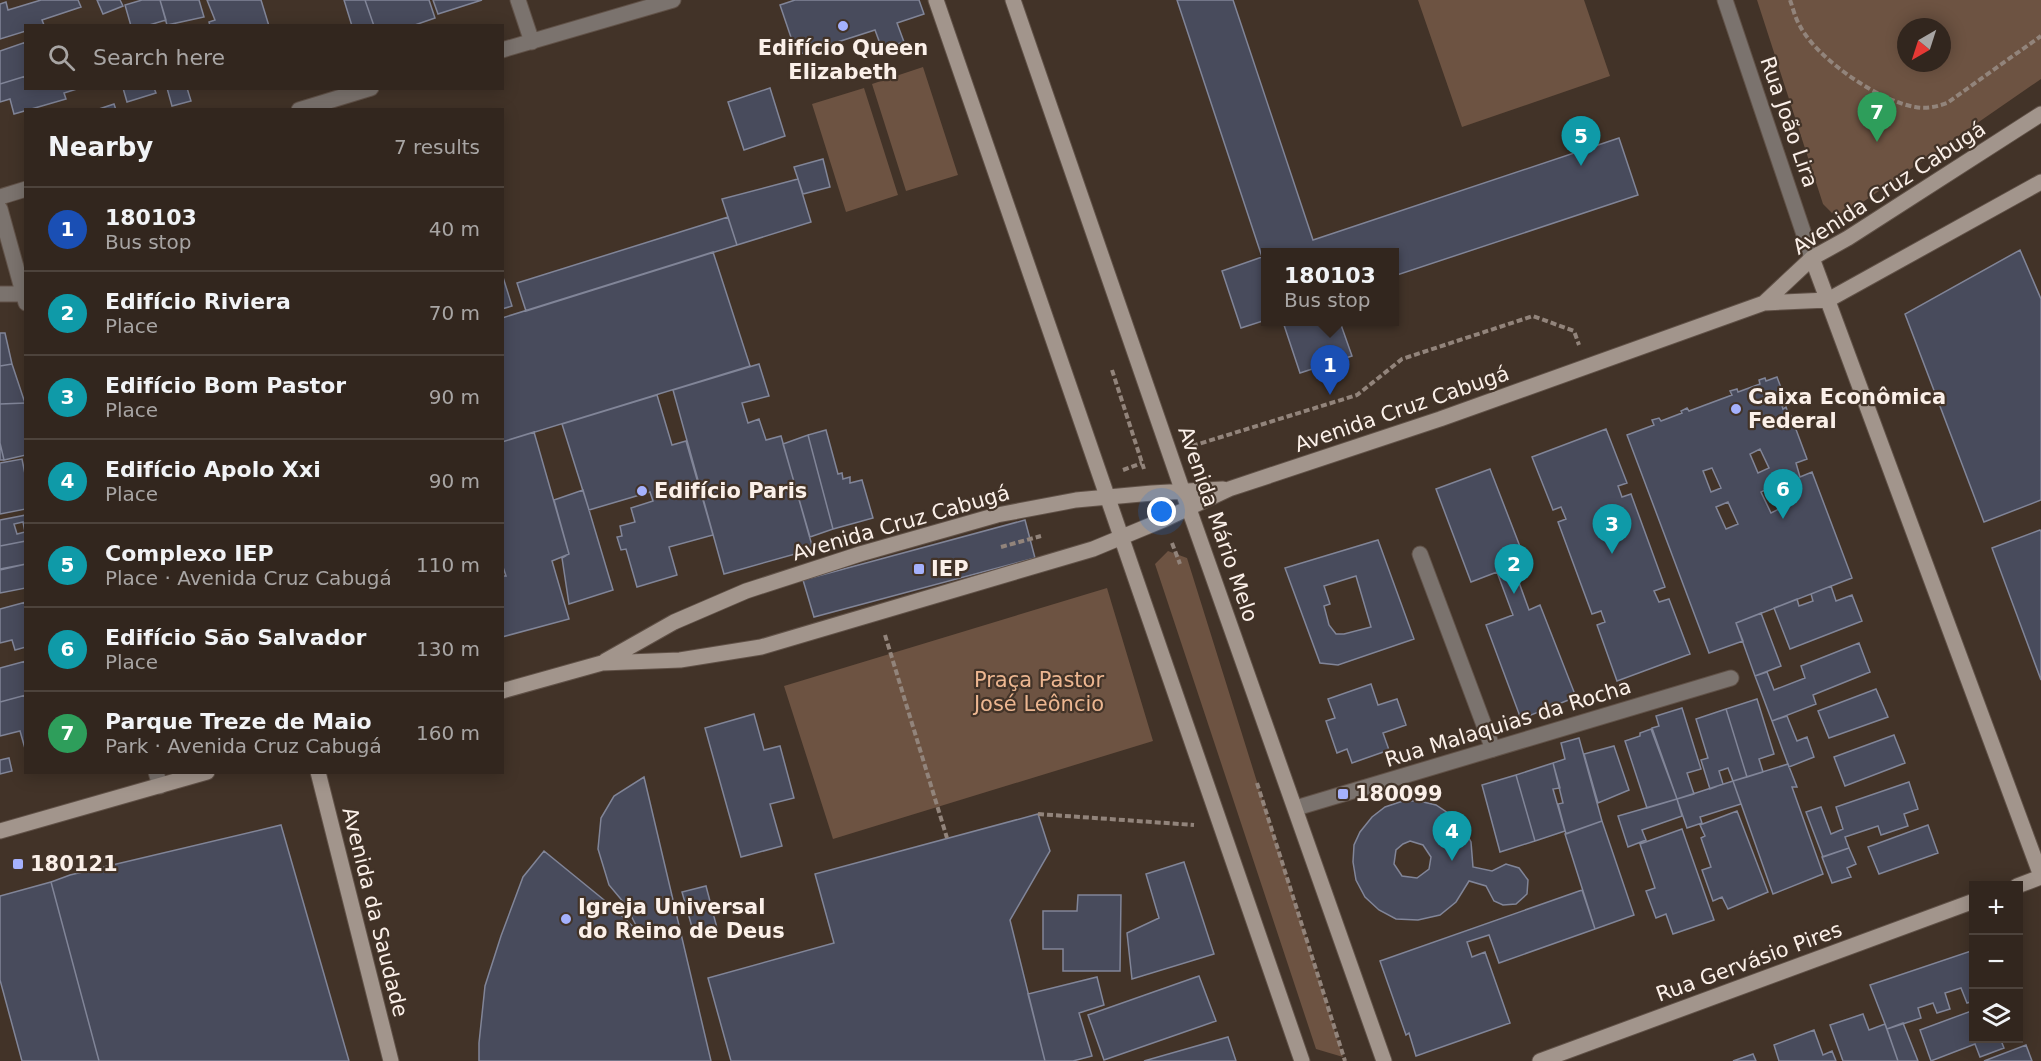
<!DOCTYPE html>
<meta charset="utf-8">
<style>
:root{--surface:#32261e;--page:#3a2e27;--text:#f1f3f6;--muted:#a8a5a4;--line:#4d433c;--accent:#8c9099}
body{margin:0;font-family:"DejaVu Sans",sans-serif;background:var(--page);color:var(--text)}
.controls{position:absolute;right:18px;bottom:18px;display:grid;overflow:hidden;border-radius:0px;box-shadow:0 3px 15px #0003}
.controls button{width:54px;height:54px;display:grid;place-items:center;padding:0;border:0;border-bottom:2px solid var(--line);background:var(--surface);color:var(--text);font:30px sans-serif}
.compass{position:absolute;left:1897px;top:18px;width:54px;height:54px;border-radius:50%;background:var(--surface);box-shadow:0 3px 15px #0003;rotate:219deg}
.you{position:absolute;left:1162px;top:512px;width:21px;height:21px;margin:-15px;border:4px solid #fff;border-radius:50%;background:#1a73e8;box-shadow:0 0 0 9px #1a73e833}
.badge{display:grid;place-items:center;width:39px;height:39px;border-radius:50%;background:var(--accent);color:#fff;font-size:20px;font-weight:700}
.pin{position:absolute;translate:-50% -50px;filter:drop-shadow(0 2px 3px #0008)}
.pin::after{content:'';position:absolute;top:32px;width:21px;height:18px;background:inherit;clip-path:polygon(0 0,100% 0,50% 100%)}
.popup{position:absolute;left:1261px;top:248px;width:138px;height:78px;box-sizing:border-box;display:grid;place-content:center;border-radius:0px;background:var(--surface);filter:drop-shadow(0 2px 4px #0005);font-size:20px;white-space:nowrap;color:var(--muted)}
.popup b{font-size:22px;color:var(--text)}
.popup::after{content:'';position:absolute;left:50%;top:100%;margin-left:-12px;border:12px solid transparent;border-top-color:var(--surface)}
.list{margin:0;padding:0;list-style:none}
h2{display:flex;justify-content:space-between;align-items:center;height:78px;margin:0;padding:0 24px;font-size:26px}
h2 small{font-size:20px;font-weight:400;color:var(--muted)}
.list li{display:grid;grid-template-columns:39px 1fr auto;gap:18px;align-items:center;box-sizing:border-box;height:84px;padding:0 24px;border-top:2px solid var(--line)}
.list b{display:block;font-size:22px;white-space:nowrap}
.list p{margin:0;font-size:20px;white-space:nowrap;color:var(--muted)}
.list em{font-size:20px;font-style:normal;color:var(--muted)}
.icon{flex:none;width:33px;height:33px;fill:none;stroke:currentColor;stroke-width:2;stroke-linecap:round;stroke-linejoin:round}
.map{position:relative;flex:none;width:2041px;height:1061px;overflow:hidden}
.search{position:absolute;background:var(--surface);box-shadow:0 3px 15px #0003;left:24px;top:24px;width:480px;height:66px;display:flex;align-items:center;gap:15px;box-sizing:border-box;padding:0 21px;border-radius:0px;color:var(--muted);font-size:22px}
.panel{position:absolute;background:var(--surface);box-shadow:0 3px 15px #0003;left:24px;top:108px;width:480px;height:666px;border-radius:0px}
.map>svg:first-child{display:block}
</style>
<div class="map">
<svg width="2041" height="1061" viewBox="0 0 2041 1061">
<rect width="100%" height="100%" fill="#423328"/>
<path fill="#6d5342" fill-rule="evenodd" d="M1418 0H1584L1610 76 1462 127Z
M1757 0H2041V79L1850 211 1846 213H1832L1823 204ZM1906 27H1942V63H1906Z
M923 67 958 175 906 191 872 84Z
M864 88 898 195 846 212 812 104Z
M1168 551 1187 558 1343 1057 1316 1049 1155 564Z
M1107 588 1153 741 833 839 784 686Z"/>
<path fill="#484b5c" stroke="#818598" stroke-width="1.5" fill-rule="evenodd" d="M41 0H78L81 7 42 20 44 25 26 26V31L0 39V4L6 2 8 10Z
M97 0H120L123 6 103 14Z
M142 0H160L166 20 146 26H131L125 5Z
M160 0H199L204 17 167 25Z
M207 0H261L269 26H210L209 22 215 20Z
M344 0H365L374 26H352Z
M365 0H429L435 18 412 26H374Z
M433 0H482L438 14Z
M795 0H919L924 14 897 23 904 42 882 49 875 30 797 55 780 5Z
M1177 0H1233L1313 240 1619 138 1638 195 1394 276V252H1266V320L1241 328 1222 271 1262 257Z
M26 42V76L0 84V51Z
M26 76V88H80L64 93 66 99 14 114 10 99 0 102V84Z
M123 88H154L156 93 127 102Z
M167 88H187L191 101 172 106Z
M770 88 785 136 744 150 728 102Z
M114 104 116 110H96Z
M823 159 830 187 803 194 794 167Z
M798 179 811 222 737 245 722 199Z
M728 217 737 245 526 311 517 283Z
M2020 250 2041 299V500L1984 522 1905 314Z
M713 252 750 366 502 442V318Z
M502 274 512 306 502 309Z
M1283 322H1340L1352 356 1300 373Z
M0 333H5L12 364 0 366Z
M12 364 25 403 0 404V366Z
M759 364 769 396 742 403 748 423 759 419 766 440 781 436 813 549 724 574 673 390Z
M1777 377 1787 404 1782 406 1783 409 1786 407 1788 413 1785 415 1786 418 1791 416 1807 459 1796 463 1800 477 1812 472 1852 578 1736 623 1743 641 1709 653 1627 435 1654 425 1652 420 1659 418 1661 421 1682 413 1681 411 1687 408 1689 411 1732 395 1730 391 1737 389 1738 392 1760 384 1759 380 1765 378 1766 381ZM1760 449 1769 468 1758 473 1750 454ZM1712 468 1721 488 1711 492 1703 471ZM1773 486 1783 507 1771 513 1761 492ZM1728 502 1738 524 1726 529 1716 507Z
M657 395 672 445 686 441 713 535 669 547 677 575 637 587 626 549 621 550 617 537 622 536 620 526 635 522 631 508 653 501 650 492 589 510 562 424Z
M25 403 26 455 4 460 0 443V404Z
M1606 429 1627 483 1618 486 1622 497 1631 494 1665 587 1654 591 1659 602 1669 599 1690 654 1617 681 1597 625 1605 622 1601 611 1592 614 1558 522 1566 519 1561 507 1553 510 1532 457Z
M826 430 838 474 842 473 843 479 850 477V483L862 480 873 518 833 529 808 435Z
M534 432 569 554 552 561 569 619 502 637V576H506L502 564V442Z
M808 435 833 529 810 537 783 444Z
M0 443 4 460H0Z
M22 459 26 479V509L0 514V463Z
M1490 469 1526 562 1513 566 1529 610 1540 605 1576 697 1521 719 1486 625 1513 615 1497 572 1471 582 1436 489Z
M583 490 613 590 569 604 562 558 569 554 554 500Z
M26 515V541L0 546V520Z
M1025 520 1035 558 814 617 803 580Z
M23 522 25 532 17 534 14 524Z
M2040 530 2041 532V680L1992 548Z
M1378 540 1414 639 1338 665 1320 663 1285 568ZM1356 576 1371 627 1344 634H1336L1329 625 1324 606 1330 604 1324 586Z
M26 541V564L0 569V546Z
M26 564V588L0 593V570Z
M1831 586 1836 601 1852 595 1862 621 1790 649 1774 608 1797 599 1799 606 1813 601 1811 594Z
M26 602V647L15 650 12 640 0 643V609Z
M1761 613 1781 666 1755 676 1736 623Z
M1859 643 1870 672 1813 695 1816 704 1772 721 1755 676 1767 672 1774 690 1805 678 1801 666Z
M26 661V695L0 702V668Z
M1371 684 1378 705 1397 699 1406 725 1383 733 1389 750 1352 763 1347 749 1337 753 1326 721 1335 718 1328 699Z
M1876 689 1888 717 1829 738 1818 711Z
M26 695V752L20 731 0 736V702Z
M1757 699 1774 754 1759 759 1763 772 1747 777 1726 709Z
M1682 708 1701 769 1687 773 1694 794 1677 799 1652 728 1659 726 1656 716Z
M1726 709 1747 777 1733 781 1728 768 1719 771 1723 784 1710 789 1701 760 1708 758 1696 719Z
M754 714 764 750 780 746 794 798 770 804 782 846 741 857 705 728Z
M1787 716 1797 741 1807 737 1814 757 1789 767 1772 721Z
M1651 729 1677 799 1647 808 1625 741 1640 736V733Z
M1894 735 1905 763 1845 786 1834 757Z
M1579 738 1602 821 1566 834 1558 804 1563 803 1553 763 1565 759 1561 743Z
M1614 746 1629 790 1598 803 1584 754Z
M9 758 12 771 0 774V760Z
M1553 763 1560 788 1553 789 1565 831 1535 841 1516 775Z
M1788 764 1797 787H1792L1823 874 1773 894 1733 781Z
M1516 775 1535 841 1500 852 1482 785Z
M644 777 711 1061H479V1043L485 986 501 936 523 877 544 851 609 904 640 933 625 904 609 885 598 849 601 818 614 796Z
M1733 781 1741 804 1700 817 1702 823 1687 828 1677 799Z
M1909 782 1918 809 1904 814 1908 826 1881 835 1878 826 1845 837 1849 848 1823 857 1806 812 1821 807 1831 834 1843 829 1836 807Z
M1677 799 1682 816 1642 830 1646 840 1628 847 1618 816Z
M1403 801H1419L1436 805 1451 815 1465 831 1471 842 1473 867 1492 871 1506 864 1519 868 1528 880 1527 894 1516 904 1503 905 1494 901 1486 886 1469 881 1456 902 1440 915 1418 920 1396 919 1379 910 1365 897 1356 880 1353 862 1354 845 1360 832 1372 817 1385 807ZM1410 841 1423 845 1431 857 1429 869 1417 878 1402 876 1394 864 1396 850 1403 844Z
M1737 811 1768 892 1728 909 1722 897 1713 901 1702 870 1711 867 1701 838 1705 836 1700 825Z
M1038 814 1050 851 1010 920 1045 1061H731L708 978 834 943 815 874Z
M1602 821 1634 915 1595 929 1565 834Z
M281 825 349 1061H99L51 882 70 875Z
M1928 825 1938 853 1879 874 1868 847Z
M1682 829 1714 920 1673 934 1666 914 1656 918 1646 891 1655 888 1640 844Z
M1849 848 1856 864 1847 868 1851 877 1832 883 1822 857Z
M1184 862 1214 954 1132 979 1127 933 1159 918 1146 874Z
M51 882 99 1061H22L0 980V896Z
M706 886 717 928 694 934 682 892Z
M1582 890 1595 929 1499 963 1489 935 1467 942 1472 957 1485 952 1510 1023 1416 1056 1409 1033 1406 1035 1380 961Z
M1078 895H1121L1120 971H1063V949H1043V911H1077Z
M1974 950V1001L1967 1003 1961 988 1945 993 1950 1009 1937 1013 1933 1003 1918 1008 1921 1018 1887 1029 1870 985Z
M1199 976 1216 1021 1104 1060 1088 1015Z
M1097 977 1104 1005 1079 1013 1092 1056 1073 1061H1045L1028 994Z
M1974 1010V1038H2000L2004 1048 1980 1057 1975 1044 1931 1061 1920 1030Z
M1863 1014 1869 1030 1885 1024 1898 1061H1843L1830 1025Z
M1903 1023 1918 1061H1898L1887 1029Z
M1814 1030 1823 1055 1832 1051 1836 1061H1779L1774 1045Z
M1228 1037 1236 1061H1144Z
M2026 1045 2032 1061H1984Z
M1753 1054 1756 1061H1733Z"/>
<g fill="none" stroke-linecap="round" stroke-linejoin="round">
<g stroke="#605147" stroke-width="17">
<path id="lane" d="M1420 554 1493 749"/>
</g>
<g stroke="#605147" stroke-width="17">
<path id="street" d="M518 0 532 42
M1725 0 1812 258
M502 50 673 0
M299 110 371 88
M0 197 26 189
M0 209 26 303
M0 294H23
M156 772 160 786
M1296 808 1731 678"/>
</g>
<g stroke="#605147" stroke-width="17">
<path id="secondary" d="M936 0 1302 1061
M1013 0 1183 492 1384 1061
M1812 258 2041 876
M1764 303 1812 258 1848 238 2041 114
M605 661 674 622 746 591 860 554 997 515 1076 500 1152 493 1223 489
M502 691 602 663 680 660 761 647 1093 549 1163 520 1229 489 1440 419 1764 303 1828 300 2041 182
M318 772 391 1061
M0 831 207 772
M2017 886 2041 877
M1540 1061 1974 901"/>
</g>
<path stroke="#92847b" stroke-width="4" stroke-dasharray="6 3" stroke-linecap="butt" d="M1790 0C1793 8 1795 18 1800 26 1817 59 1879 101 1915 107 1926 109 1936 107 1947 103L2041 36
M1112 370 1144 469
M1192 446 1357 395 1402 359 1533 316 1574 331 1579 345
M1123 470 1142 463
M1172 543 1180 564
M1001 547 1041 536
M885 635 947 838
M1257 783 1345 1061
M1038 814 1194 825"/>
<use href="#lane" stroke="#7b736e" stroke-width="15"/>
<use href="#street" stroke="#7b736e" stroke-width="15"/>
<use href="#secondary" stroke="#a2958c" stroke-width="15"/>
</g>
<g fill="#a5b1fc" stroke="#423328" stroke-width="2">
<circle cx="843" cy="26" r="6"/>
<circle cx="1736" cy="409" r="6"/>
<circle cx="642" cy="491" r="6"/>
<rect x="913" y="563" width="12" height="12" rx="3"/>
<rect x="1337" y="788" width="12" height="12" rx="3"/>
<rect x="12" y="858" width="12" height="12" rx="3"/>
<circle cx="566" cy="919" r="6"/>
</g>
<g text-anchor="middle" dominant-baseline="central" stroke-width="4.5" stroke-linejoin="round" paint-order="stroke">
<g font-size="21" font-weight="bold" fill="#fbf0e9" stroke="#423328" text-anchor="start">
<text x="843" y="48" text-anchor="middle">Edifício Queen<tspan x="843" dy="24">Elizabeth</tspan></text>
<text x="1748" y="397">Caixa Econômica<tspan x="1748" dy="24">Federal</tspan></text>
<text x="654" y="491">Edifício Paris</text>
<text x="931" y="569">IEP</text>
<text x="1355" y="794">180099</text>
<text x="30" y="864">180121</text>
<text x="578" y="907">Igreja Universal<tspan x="578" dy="24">do Reino de Deus</tspan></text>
</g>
<g font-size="21" fill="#fbf0e9" stroke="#423328">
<text transform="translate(1789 122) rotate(71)">Rua João Lira</text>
<text transform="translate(1889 188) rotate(-33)">Avenida Cruz Cabugá</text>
<text transform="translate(1402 409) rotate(-19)">Avenida Cruz Cabugá</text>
<text transform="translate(901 523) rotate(-16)">Avenida Cruz Cabugá</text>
<text transform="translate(1218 524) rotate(71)">Avenida Mário Melo</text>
<text transform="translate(1508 723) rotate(-17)">Rua Malaquias da Rocha</text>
<text transform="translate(375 912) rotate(76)">Avenida da Saudade</text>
<text transform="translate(1749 962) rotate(-20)">Rua Gervásio Pires</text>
</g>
<g font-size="21" fill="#edb791" stroke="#423328">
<text x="1039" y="680">Praça Pastor<tspan x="1039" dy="24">José Leôncio</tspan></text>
</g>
</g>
</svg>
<div class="controls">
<button>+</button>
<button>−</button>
<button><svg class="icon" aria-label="layers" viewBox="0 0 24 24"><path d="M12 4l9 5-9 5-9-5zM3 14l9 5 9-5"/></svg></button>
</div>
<svg class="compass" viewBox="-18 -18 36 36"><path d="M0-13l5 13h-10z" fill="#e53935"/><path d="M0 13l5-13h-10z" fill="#a8a5a4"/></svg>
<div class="you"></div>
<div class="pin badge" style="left:1330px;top:395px;background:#1a4fb4">1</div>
<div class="popup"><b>180103</b>Bus stop</div>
<div class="pin badge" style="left:1514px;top:594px;background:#0f9aa8">2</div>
<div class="pin badge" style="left:1612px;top:554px;background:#0f9aa8">3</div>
<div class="pin badge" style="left:1452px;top:861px;background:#0f9aa8">4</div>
<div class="pin badge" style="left:1581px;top:166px;background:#0f9aa8">5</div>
<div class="pin badge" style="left:1783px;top:519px;background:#0f9aa8">6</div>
<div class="pin badge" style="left:1877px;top:142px;background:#2e9e5b">7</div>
<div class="search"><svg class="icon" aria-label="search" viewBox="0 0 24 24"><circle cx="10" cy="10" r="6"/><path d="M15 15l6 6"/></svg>Search here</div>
<section class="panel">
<h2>Nearby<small>7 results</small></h2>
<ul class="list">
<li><span class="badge" style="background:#1a4fb4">1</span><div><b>180103</b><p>Bus stop</p></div><em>40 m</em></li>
<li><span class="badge" style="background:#0f9aa8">2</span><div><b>Edifício Riviera</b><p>Place</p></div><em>70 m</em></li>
<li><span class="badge" style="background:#0f9aa8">3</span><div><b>Edifício Bom Pastor</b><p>Place</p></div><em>90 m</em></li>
<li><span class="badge" style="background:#0f9aa8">4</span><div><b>Edifício Apolo Xxi</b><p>Place</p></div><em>90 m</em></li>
<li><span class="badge" style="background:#0f9aa8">5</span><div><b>Complexo IEP</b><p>Place · Avenida Cruz Cabugá</p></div><em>110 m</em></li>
<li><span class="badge" style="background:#0f9aa8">6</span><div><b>Edifício São Salvador</b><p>Place</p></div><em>130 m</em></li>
<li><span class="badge" style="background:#2e9e5b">7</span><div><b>Parque Treze de Maio</b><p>Park · Avenida Cruz Cabugá</p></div><em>160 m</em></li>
</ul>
</section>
</div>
